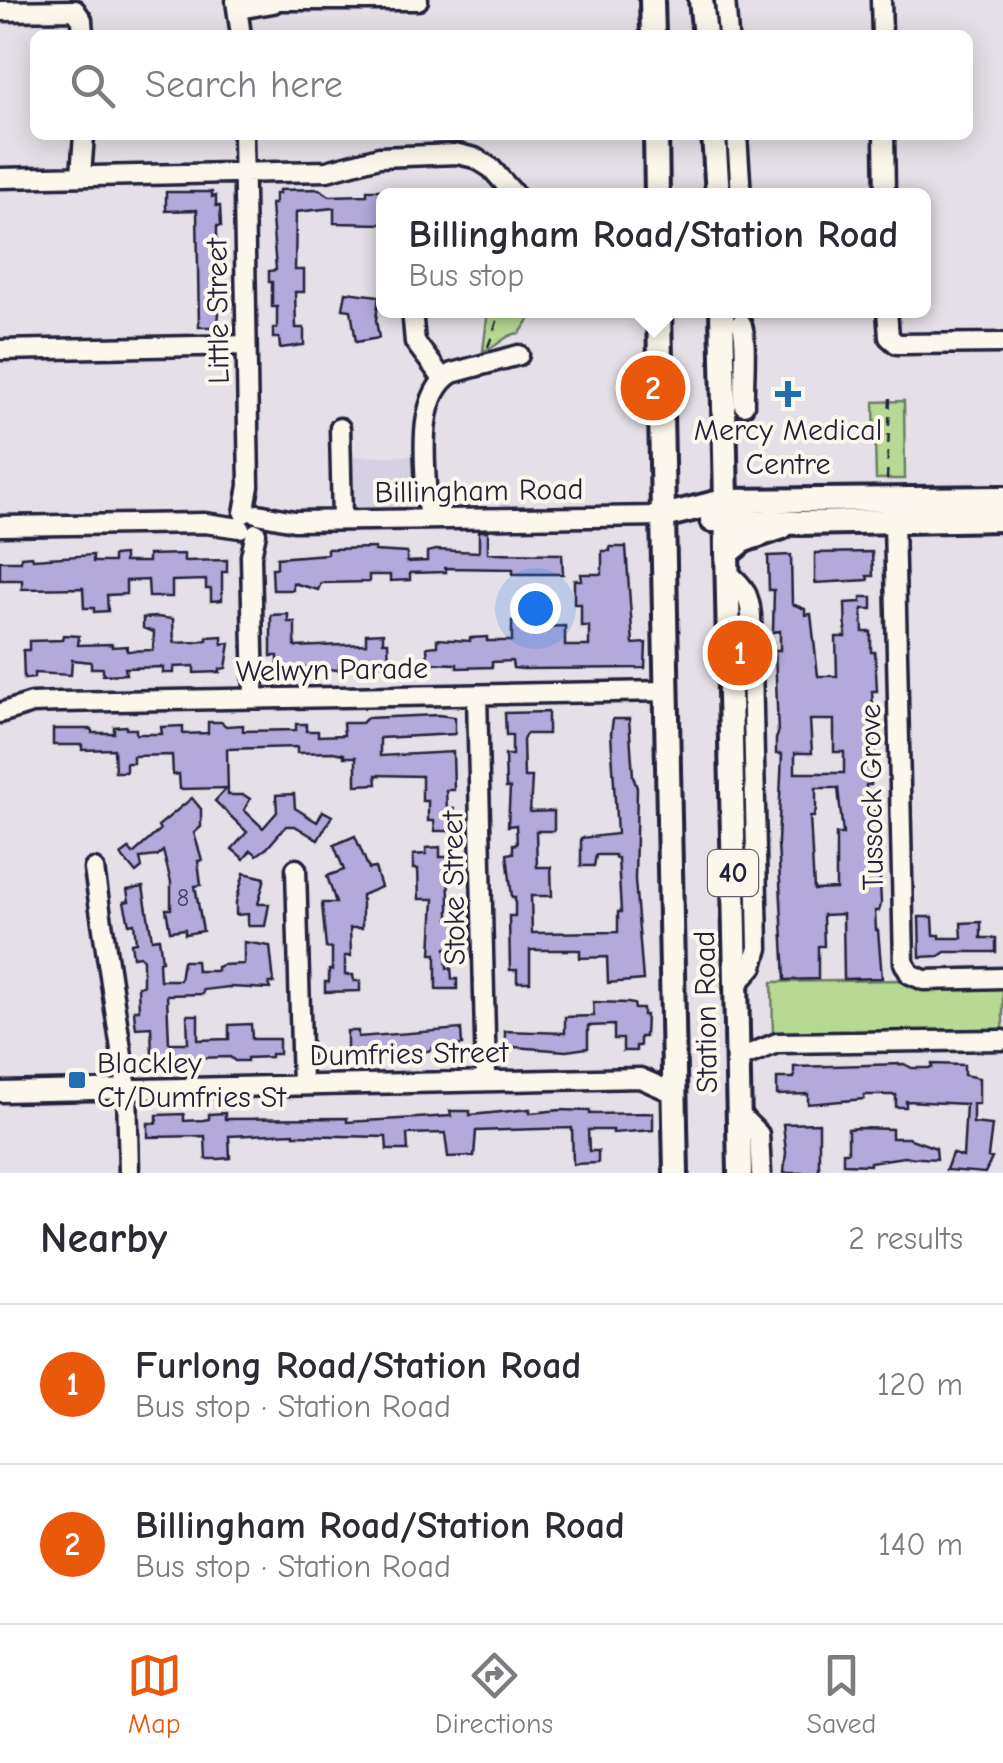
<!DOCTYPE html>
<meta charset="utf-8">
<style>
:root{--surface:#fff;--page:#f7f7f7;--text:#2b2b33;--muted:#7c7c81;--line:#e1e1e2;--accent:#ea580c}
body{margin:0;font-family:"Comic Neue",sans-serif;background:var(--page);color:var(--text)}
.you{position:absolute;left:535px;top:608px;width:35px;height:35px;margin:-25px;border:8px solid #fff;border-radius:50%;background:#1a73e8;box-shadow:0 0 0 15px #1a73e833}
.badge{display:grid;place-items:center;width:65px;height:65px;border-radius:50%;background:var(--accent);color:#fff;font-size:32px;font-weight:700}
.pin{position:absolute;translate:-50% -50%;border:5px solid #fff;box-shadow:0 2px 10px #0006}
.popup{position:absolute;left:376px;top:188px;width:555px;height:130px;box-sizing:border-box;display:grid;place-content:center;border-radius:15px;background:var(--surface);filter:drop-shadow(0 2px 8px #0005);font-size:32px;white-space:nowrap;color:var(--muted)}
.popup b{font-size:38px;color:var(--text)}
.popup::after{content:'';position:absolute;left:50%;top:100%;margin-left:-20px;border:20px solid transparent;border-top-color:var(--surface)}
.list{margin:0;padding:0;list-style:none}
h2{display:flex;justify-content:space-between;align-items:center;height:130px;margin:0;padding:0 40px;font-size:42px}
h2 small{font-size:32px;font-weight:400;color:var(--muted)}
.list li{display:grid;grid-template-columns:65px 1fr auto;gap:30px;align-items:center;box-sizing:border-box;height:160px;padding:0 40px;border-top:2px solid var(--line)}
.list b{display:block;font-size:38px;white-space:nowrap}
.list p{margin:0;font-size:32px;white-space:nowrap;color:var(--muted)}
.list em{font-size:32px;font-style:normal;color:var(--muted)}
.icon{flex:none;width:55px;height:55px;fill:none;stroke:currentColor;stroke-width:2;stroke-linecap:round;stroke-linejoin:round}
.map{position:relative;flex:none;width:1003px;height:1173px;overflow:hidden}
.search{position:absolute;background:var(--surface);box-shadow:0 5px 25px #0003;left:30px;right:30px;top:30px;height:110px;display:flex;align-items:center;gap:25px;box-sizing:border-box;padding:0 35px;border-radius:15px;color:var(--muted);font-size:38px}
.sheet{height:450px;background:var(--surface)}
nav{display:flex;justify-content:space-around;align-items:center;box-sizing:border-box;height:140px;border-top:2px solid var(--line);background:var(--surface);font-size:28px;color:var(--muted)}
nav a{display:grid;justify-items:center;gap:5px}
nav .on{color:var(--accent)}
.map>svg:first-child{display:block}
</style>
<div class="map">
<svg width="1003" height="1173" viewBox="0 0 1003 1173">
<rect width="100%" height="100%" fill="#e5e0e7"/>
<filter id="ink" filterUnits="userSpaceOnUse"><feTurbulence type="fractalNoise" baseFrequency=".01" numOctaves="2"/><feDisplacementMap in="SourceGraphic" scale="20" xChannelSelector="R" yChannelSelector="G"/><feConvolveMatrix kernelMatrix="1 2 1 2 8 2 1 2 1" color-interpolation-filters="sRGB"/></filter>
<g filter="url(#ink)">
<path fill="#d6d0e3" d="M420 455 419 505 415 508 347 511 346 457Z"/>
<path fill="#b7d993" stroke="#6c7e67" stroke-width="2.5" d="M488 311V310L535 311 520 333C504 334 498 348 483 351Z
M904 401 905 479H876L874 402Z
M902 980 920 986 1003 984V1034L773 1037 772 982Z"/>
<path fill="#b3aadb" stroke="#22223b" stroke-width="2.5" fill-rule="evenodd" d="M319 189 330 196 367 195V190H383V224L334 223V208L296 212 295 270H304V292H295L296 328H304V345L280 348 279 338H273V328H277V307H272V282H269V271L276 270 271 204H275V194H279V190Z
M166 192H212V197L216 196V206H220L221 226H217V246H221V255L217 256 219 313 218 323H214V327H199L197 210 166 211Z
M346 292 379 296 376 320 379 338 356 342 351 310 343 309Z
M479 531H488V553L562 554 563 574H513V569L445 568 446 572 410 573V580L390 581V575H369V582L321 583 318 590 293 583V590H273L272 568H277V558L327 554V549L375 548V551L407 553V562L427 561V552L436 550 479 552Z
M610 547H626L633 644 646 643 645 668 524 669 513 668 512 661 492 662V667L457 668V664L428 663 427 647 437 646V639L470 641V638L487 637V641H512V621H538V627L565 626V646H589V626H581V604H574V580H582L581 574H602V551H610Z
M872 552 873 576H867L868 580 815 583V553Z
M184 554V561L227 560V572H222V600L211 601V589H206V580L172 581V597H149L148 580 126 581V594L107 595 108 611 94 612V608H84L83 588 22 589V580H0V561H21V557L32 556 33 559 93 555V562H113V556L124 555V562H148V555Z
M791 555 792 604 805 609V615L811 614 818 676H837L836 637H846L845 603 861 602V597H872V609H862L863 632H871V652H875L877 691H872L876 766H872L871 785H866L867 812 877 811 881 904 879 911H875L876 930H878L882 978 844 979 843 914 823 915 824 946H818V979L785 980 778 842 782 754H776V739L778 734 775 650H780V631L773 632 774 590H769L768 556ZM810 720H834V752H844V773H795V753H812ZM816 788H838L843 834H836V889L814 890 810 817H814L816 809Z
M288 614V622H295V647L366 644V634L383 633V642H388L389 666 339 663V670L295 667V671H284V666H278V656H271V615Z
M157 617 173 619 174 643 196 642 207 640V637L222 636V644L230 643 226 668 220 669V672L194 673V666L174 667V673H163V667L125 668 126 674 103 675V668H91V662L72 660 71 675 34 673V678L24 679 23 650H29V641L62 640 63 635 79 636 78 645 112 644V647L127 646V651L153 650 154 632 143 628V618Z
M548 712V734H526L523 740 524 777H532L530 812 554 811V831H536L537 867H551L552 896H531L532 933 618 932V912H621L618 858H615V855H596L594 866H581V838L617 834 611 733 613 719H629L633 776 637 788 635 880 643 980 608 983 607 957 580 958V950H530V982H517V970H510L509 916H515V897H512L507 854 513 853V844H517L516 825 508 826 510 788H506L505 755H512V735H506L505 713Z
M438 715 455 717V734L380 738V756L453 752 454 790H446L447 809H454L450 831H435L434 821H428V801H422V776L376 775 377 784 356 785V757H344V754L333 752 297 753V747L227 749 228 795H244L250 799 244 810 263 828 277 812 276 795 294 794 295 808 317 822 323 811 332 816 318 840 295 826H286L267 848 257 855 251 850 244 859 232 849 247 832 215 801 227 788 180 789 179 774 173 775 172 755 133 756V763H126V772H115L114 749 82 750V745H53V729H92V733H114V727L126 726V729H136V734H162L161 727 183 726V734L208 733V722H221L226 726 243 725V731L296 730V724H306V731H318V736L344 735 343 723H362L367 718Z
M192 798 201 809V827L194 833 202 860 198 861 201 885 195 886 203 931 185 934V929L170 931 166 909H171V882L163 851 157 856 140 858 142 868 136 873 121 855 129 849 133 854 160 830 158 826Z
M355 836 369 869 375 868 381 887 362 895V928H350L351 956H345V975H353L354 981H360V991L325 992V982H329V970H332V948H326L322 903H336L327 876 344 870 334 845Z
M440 847V857H454L455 868H448L449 899V918H456V948H446L447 968H451L452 979H457V989H436V954H431L434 899H419L418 869H413V855L426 854V848Z
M244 873 265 878 258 904H269L265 926H248V914L236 915V902Z
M143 887 152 939 159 938 162 961 159 962 160 980H180L183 961H196L197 971H217V967L222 965 244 964V942L270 946 274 983H269L270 989 229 987 203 990V994L167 995 169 1043H188L187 1015H198V1040L229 1039V1025L251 1024 252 1039H279V1054H271V1057L247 1058V1061H235L230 1057 161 1059V1056H152L151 1027 136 1028 135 1021 134 1010H139L138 986H143V960L140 956 133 957 131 943 136 942 134 923 129 924 124 902 129 901 127 890Z
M919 917H933L934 935H940V938H962L961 923 981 922V938H996V952H945L939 956 920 957Z
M593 1002 628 1003 634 1004 635 1009H643V1015H646L645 1037H640V1046H636V1051H623V1039H614V1025L588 1026V1048L566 1051 514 1047 505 1050V1031L565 1033V1017L594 1016Z
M461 1029 462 1045 434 1047 428 1051 356 1052 357 1058H347V1031H358V1037Z
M904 1064 912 1068H932V1064L964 1065V1075L979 1078V1104H973V1123L992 1125 988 1157 992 1158 985 1173 946 1170 952 1153 963 1157 966 1104 906 1101V1107H896V1095H864V1099L808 1104V1094L777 1095V1078H794V1067Z
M530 1109V1113L560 1110 590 1111V1114L653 1113V1130L613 1133V1130H588L589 1151H598V1163L573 1164 572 1128 476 1131 474 1156 448 1157 445 1133 407 1134 408 1150H387L386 1137 294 1135V1133L229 1136 230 1158 218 1159H206L205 1136 148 1137V1123H157V1115L184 1114V1121L203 1120 209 1119V1114L225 1113V1119L347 1118V1122L451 1116 450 1111H470V1115Z
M819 1123V1173H784L786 1152 783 1124Z
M858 1128 892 1129V1138H908L936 1148 937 1159 904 1157 870 1162V1165L843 1164V1152H848V1129Z"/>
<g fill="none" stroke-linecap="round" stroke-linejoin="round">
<g stroke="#22223b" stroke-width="25">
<path id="minor" d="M259 0H418
M725 0 728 35
M881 0 882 35
M236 1 241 35
M238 9 273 3
M0 11 75 10 82 20 83 35
M243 135 249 486 244 513
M737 135 741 195
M884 135 885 195
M81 175 84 135
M0 178 327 171 379 157 458 154 475 158 491 168 515 195
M412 310 415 342 443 379
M887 310 889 337 897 344 1003 343
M741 323C748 337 743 385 744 405
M0 350 246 345
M340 428 342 520
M258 514 294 521 664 516
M428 518C427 476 412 398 452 373L519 355
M894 522 904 963 910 974 924 980 1003 978
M0 526 205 523 240 528
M728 573C744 586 749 594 751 615L758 948 753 966 735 987
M477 695 486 1080
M254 698 251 556 256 533
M0 713 32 703 60 702 666 691
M94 869 127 1089 129 1173
M296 869 302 1084
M737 1059 777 1043 1003 1040
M0 1092 640 1078 674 1093
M739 1114 759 1134 761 1173"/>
</g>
<g stroke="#22223b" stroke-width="30">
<path id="major" d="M652 0 653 35
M701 0 705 35
M656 135 657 195
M714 135 718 195
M659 310 676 1173
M722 310 740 1173
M664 516 724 501 1003 498
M712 520 800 523 1003 519
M727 554 744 540 782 527"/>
</g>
<path stroke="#22223b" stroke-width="2.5" stroke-dasharray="10 8" stroke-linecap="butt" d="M488 347 501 310
M887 480 890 397"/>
<use href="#minor" stroke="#fbf7ec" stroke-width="18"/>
<use href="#major" stroke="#fbf7ec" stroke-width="22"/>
</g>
</g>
<g fill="#1f6fb2" stroke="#fbf7ec" stroke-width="4">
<path d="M783 379h10v10h10v10h-10v10h-10v-10h-10v-10h10z"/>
<rect x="67" y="1070" width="20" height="20" rx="5"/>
</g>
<g text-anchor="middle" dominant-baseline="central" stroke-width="8" stroke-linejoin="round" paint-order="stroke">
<g font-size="25" fill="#464463">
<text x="183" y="897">8</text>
</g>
<rect fill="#fbf7ec" stroke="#636270" stroke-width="2.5" x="708" y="850" width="50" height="46" rx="8"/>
<g font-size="28" font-weight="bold" fill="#22223b">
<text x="733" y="873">40</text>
</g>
<g font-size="30" fill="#22223b" stroke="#fbf7ec">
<text transform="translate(218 311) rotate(-91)">Little Street</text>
<text transform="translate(479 491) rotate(-1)">Billingham Road</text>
<text transform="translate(332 670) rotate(-1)">Welwyn Parade</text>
<text transform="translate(872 797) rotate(-91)">Tussock Grove</text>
<text transform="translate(454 888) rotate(-91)">Stoke Street</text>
<text transform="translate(706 1012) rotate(-91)">Station Road</text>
<text transform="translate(409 1054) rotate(-1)">Dumfries Street</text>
</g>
<g font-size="30" fill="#22223b" stroke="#fbf7ec">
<text x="788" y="430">Mercy Medical<tspan x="788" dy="34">Centre</tspan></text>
<text x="97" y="1063" text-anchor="start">Blackley<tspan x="97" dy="34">Ct/Dumfries St</tspan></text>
</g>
</g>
</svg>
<div class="you"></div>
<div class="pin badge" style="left:740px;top:653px">1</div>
<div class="pin badge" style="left:653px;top:388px">2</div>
<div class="popup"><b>Billingham Road/Station Road</b>Bus stop</div>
<div class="search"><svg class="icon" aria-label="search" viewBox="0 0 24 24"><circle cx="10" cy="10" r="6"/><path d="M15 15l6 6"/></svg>Search here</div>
</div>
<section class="sheet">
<h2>Nearby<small>2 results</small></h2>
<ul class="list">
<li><span class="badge">1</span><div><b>Furlong Road/Station Road</b><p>Bus stop · Station Road</p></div><em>120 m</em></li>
<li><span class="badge">2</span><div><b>Billingham Road/Station Road</b><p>Bus stop · Station Road</p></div><em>140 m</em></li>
</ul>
</section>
<nav>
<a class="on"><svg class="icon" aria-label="map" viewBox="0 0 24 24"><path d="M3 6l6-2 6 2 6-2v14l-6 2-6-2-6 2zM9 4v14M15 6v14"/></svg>Map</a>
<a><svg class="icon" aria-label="directions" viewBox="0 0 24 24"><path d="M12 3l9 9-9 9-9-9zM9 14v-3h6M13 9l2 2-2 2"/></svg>Directions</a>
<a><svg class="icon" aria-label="saved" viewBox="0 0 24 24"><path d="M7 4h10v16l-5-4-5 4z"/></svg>Saved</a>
</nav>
